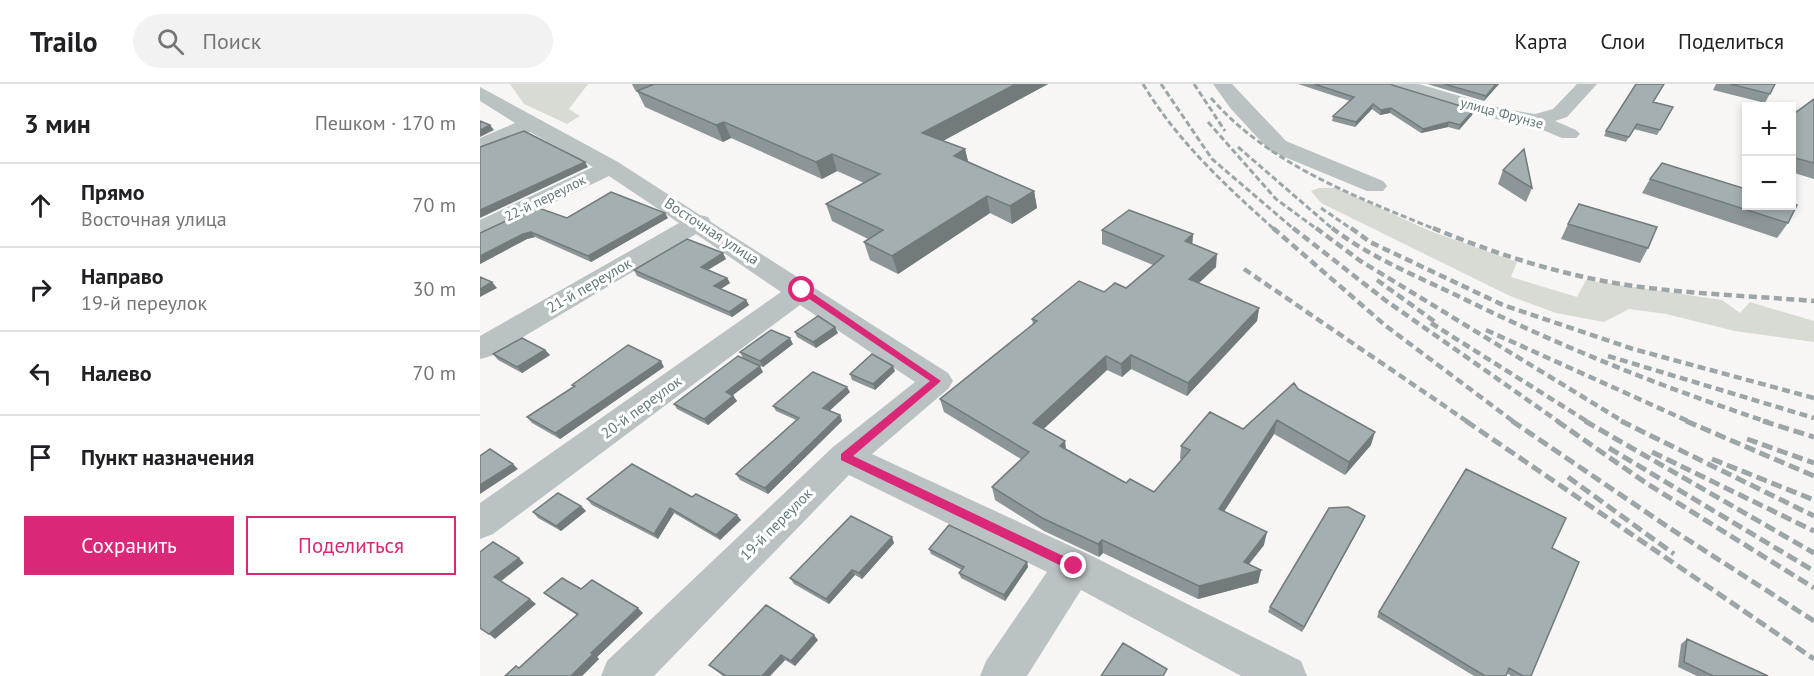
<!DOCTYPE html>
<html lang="ru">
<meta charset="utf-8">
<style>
:root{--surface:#fff;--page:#f2f2f2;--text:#202124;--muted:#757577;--line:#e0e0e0;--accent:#db2777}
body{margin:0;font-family:"PT Sans",sans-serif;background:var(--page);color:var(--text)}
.controls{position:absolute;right:18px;top:18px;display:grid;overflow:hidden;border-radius:0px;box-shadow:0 3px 9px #0003}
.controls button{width:54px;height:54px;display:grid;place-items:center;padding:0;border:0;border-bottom:2px solid var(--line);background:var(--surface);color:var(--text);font:30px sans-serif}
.stop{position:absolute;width:18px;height:18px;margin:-14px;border:4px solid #db2777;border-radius:50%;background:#fff}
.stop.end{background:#db2777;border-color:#fff;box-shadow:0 2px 6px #0008}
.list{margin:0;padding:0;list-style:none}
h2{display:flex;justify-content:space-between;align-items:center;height:78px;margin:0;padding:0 24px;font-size:26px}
h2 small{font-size:20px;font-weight:400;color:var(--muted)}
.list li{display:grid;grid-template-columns:39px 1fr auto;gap:18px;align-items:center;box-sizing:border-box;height:84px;padding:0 24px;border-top:2px solid var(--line)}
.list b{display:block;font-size:22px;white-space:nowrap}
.list p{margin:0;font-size:20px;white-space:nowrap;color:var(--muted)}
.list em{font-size:20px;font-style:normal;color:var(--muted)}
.actions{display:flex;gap:12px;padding:18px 24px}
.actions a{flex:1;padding:14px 0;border:2px solid var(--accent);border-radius:0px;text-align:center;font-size:21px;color:var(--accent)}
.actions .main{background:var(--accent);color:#fff}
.icon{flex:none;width:33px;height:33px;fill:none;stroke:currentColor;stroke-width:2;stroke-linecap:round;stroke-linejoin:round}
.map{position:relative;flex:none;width:1334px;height:592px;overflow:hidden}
header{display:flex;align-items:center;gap:36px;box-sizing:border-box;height:84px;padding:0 30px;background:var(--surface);border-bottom:2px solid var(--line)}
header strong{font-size:28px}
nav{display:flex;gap:33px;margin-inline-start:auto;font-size:21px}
.search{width:420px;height:54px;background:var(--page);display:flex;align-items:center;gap:15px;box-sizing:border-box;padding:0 21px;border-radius:33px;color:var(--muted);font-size:22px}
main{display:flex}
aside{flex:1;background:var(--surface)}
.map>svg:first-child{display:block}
</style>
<header>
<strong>Trailo</strong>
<div class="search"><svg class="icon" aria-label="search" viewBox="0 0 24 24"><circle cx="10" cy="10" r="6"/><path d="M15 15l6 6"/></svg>Поиск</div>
<nav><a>Карта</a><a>Слои</a><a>Поделиться</a></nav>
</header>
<main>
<aside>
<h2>3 мин<small>Пешком · 170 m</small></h2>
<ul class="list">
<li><svg class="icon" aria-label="ahead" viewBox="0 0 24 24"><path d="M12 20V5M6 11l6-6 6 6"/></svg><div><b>Прямо</b><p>Восточная улица</p></div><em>70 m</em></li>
<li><svg class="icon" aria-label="right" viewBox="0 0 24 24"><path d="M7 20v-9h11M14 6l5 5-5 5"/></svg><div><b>Направо</b><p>19-й переулок</p></div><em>30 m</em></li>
<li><svg class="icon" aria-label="left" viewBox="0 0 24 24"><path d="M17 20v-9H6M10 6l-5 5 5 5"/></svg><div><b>Налево</b></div><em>70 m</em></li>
<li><svg class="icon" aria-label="arrive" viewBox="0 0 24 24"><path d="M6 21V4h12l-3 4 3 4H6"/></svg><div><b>Пункт назначения</b></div></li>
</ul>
<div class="actions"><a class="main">Сохранить</a><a>Поделиться</a></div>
</aside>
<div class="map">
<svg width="1334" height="592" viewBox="0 0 1334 592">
<rect width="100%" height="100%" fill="#f7f6f4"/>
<path fill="#d8dbd3" d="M30 0H108L89 25 100 32 87 40 44 20Z
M839 104H856L950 147 1037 178 1031 193 1097 213 1106 196 1242 216 1260 229 1270 218 1334 237V258L1255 247 1186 230 1149 225 1124 238 1076 229 1030 212 841 119 831 107Z"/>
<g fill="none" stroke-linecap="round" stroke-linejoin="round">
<path fill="#bbc2c3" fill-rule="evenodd" d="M733 0H752L806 57 903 97 907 102 903 107H887L790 67 751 25Z
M910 0H939L1024 25 1055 30 1073 25 1097 0H1117L1087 33 1075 37 1096 46 1100 50 1096 54H1082L1051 41 1015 35 912 4Z
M0 3 138 78 220 131 228 133 231 138 468 289 473 297 468 305 392 370 608 470 821 577 827 592H761L601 506 547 592H500L506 577 567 488 369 391 174 592H121L127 577 353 363 435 298 320 221 13 450 0 455V419L301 208 216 150 11 272 0 275V252L199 139 129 92 0 154V136L113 83 50 48 0 68V54L35 39 0 17Z"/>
<path stroke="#9ca6a8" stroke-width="3" stroke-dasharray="6 3" stroke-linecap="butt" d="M663 0C697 57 746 102 795 146
M681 0 732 75 815 146
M714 0 745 47
M731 14C789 81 877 113 957 146
M728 38 796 115 838 146
M758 63 854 146
M841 124 873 146"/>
<path stroke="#9ca6a8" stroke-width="4.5" stroke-dasharray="8 4.5" stroke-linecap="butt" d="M793 144 906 242 1034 338
M813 144 905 216 1079 338
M836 144 879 176 1144 338
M852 144C890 173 934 191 976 211 1077 261 1181 303 1288 338
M871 144 890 158 1023 221 1153 265 1334 314
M953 144C1015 170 1081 191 1147 201 1208 210 1272 212 1334 217
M764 185 988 338
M897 196 958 240
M951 239 1108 338
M1006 246 1210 338
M1128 272 1334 334"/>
<path stroke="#9ca6a8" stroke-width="5" stroke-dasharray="11 5" stroke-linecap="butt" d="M986 337 1334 575
M1032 337 1188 443 1334 537
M1077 337 1166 399 1334 504
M1105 337 1334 469
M1141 337 1334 432
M1206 337 1334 392
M1283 337 1334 353
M1267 355 1334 379
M1129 364 1334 487
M1172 368 1334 447
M1232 375 1334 416
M1088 393 1194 470"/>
</g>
<path fill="#8c9698" d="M152 0H568L463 57 485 65 488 77 554 107 557 124 532 140 510 129 418 190 390 176 384 158 388 155 352 137 346 120 384 99 357 87 342 95 251 54 243 58 165 23 157 7 155 6Z
M818 0H912V1L994 26 992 31 979 46 968 43 941 49 910 29 900 31 892 25 875 43 852 37 853 32 870 17Z
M947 0H1019L1004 17Z
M1236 0H1295L1285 19 1233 6Z
M1334 15V95L1311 88V32Z
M1174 18 1193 23 1177 51 1154 45 1146 58 1124 52 1126 47Z
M1023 86 1052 104 1046 118 1018 100Z
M1170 95 1308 139 1297 154 1162 109Z
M87 134H188L111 178 55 153 47 155 0 180V149Z
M1088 140 1168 164 1160 179 1081 155Z
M622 146 713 150 712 160 736 183 719 199 779 224 777 237 707 312 651 285 642 293 627 286 563 345 585 357 586 365 646 399 674 408 702 376 700 375 701 362 763 345 818 305 891 361 865 391 794 350 744 428 784 461 769 480 781 486 778 499 718 515 623 469 619 473 564 447 515 416 512 403 541 375 464 328 460 315 553 241 552 235 624 208 646 204 673 181 622 160Z
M246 175 228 186 247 194 250 199 241 205 266 216 269 221 252 233 157 192 154 186Z
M315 248 358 249 336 264 317 253Z
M313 260 283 283 263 274 260 268Z
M65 266 70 271 42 289 18 276 13 270Z
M184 283 80 355 52 339 47 333 94 303 92 301Z
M415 287 395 306 372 296 370 290Z
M283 288 253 311 257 317 228 341 197 325 194 320Z
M370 308 349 327 360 331 362 337 288 410 260 396 256 390 316 336 296 327 293 322Z
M212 413 261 436 240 456 194 429 178 455 112 421 107 415Z
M101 422 106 427 81 447 58 434 53 428Z
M885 432 883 437 822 548 788 528 790 523Z
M414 459 382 495 375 491 349 520 314 500 310 494Z
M449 465 547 478 548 483 525 517 481 494 479 489 482 486 451 470Z
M101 505 163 529 117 573 119 575 102 592H25L39 584 97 531 70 514 64 509Z
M899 528 1051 592H1031L1027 589 1026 592H994L897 533Z
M1207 555 1288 592H1217L1198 583 1201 560Z
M338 556 315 582 305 576 290 592H243L234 585 229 581Z"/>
<path fill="#727a7c" d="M536 0H568L446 66 442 49Z
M1016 0H1019L1004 17 1006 12Z
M893 20 892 25 875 43 876 38Z
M911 24 910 29 900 31 901 26Z
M994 26 992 31 979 46 980 41Z
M244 38 251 54 243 58 236 41Z
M969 38 968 43 941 49 943 45Z
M10 41 14 46 0 53V46Z
M485 65 489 82 474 72Z
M352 70 357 87 342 95 336 78Z
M105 78 108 83 0 134V126Z
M554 107 557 124 532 140 530 122Z
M507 112 510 129 418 190 412 172Z
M185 129 188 134 111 178 108 172Z
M51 148 55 153 47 155 0 180V172L43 150Z
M713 150 712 163 705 157Z
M243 169 246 175 224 188 221 183Z
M737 170 736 183 709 208V195Z
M247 194 250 199 237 207 234 202Z
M12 198 17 204 0 213V205Z
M266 216 269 221 252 233 249 228Z
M779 224 777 237 707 312 708 299Z
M355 243 358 249 336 264 333 258Z
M310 254 313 260 283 283 280 277Z
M65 266 70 271 42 289 37 283Z
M651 271V285L642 293 641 280Z
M626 272 627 286 555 353 553 339Z
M181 277 184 283 80 355 75 349Z
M280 282 283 288 249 314 246 308Z
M413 282 415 287 395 306 393 300Z
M367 303 370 308 346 330 343 324Z
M253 312 257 317 228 341 224 335Z
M360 331 362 337 288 410 285 404Z
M797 336 794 350 737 438 739 425Z
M895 348 891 361 865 391 869 378Z
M585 357 586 370 580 362Z
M33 380 38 385 0 410V401Z
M101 422 106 427 81 447 76 442Z
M190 424 194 429 178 455 174 450Z
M257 431 261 436 240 456 236 451Z
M885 432 883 437 822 548 824 543Z
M787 448 784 461 761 490 764 478Z
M412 453 414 459 382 495 379 489Z
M622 456 623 469 619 473 618 460Z
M39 474 44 479 20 498 14 493Z
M547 478 548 483 525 517 524 511Z
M372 486 375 491 349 520 346 515Z
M781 486 778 499 718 515 719 502Z
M50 515 56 520 15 555 9 550Z
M158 524 163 529 117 573 119 575 102 592H91L111 569Z
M334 551 338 556 315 582 311 577Z
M301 571 305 576 290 592H282Z"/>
<path fill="#a3afb1" stroke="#727a7c" stroke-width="1.5" d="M169 0H536L442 49 485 65 474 72 554 107 530 122 507 112 412 172 384 158 403 146 346 120 400 90 352 70 336 78 244 38 236 41 157 7 172 1Z
M834 0H912V1L994 26 980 41 969 38 943 45 911 24 901 26 893 20 876 38 853 32 874 13Z
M964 0H1016L1006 12Z
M1156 0H1184L1173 18 1193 23 1180 46 1157 40 1149 53 1126 47Z
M1250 0H1295L1290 10Z
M1334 15V79L1311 73V32Z
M0 37 10 41 0 46Z
M44 47 105 78 0 126V63Z
M1044 65 1052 104 1023 86Z
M1182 79 1266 105V122H1311V119L1317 121 1308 139 1170 95Z
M131 108 185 129 108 172 51 148 43 150 0 172V149L56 123 87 134Z
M1099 120 1177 143 1168 164 1088 140Z
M649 126 713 150 705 157 737 170 709 195 779 224 708 299 651 271 641 280 626 272 553 339 585 357 580 362 646 399 650 395 674 408 710 366 701 362 730 328 763 345 814 299 818 305 895 348 869 378 797 336 739 425 787 448 764 478 781 486 719 502 622 456 618 460 562 434 512 403 549 368 460 315 557 237 552 235 599 197 624 208 635 199 646 204 684 172 622 146Z
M207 155 243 169 221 183 247 194 234 202 266 216 249 228 154 186Z
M0 193 12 198 0 205Z
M338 232 355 243 333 258 315 248Z
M291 246 310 254 280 277 260 268Z
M42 254 65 266 37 283 13 270Z
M148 261 181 277 75 349 47 333 95 302 92 301Z
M392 270 413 282 393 300 370 290Z
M258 272 280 282 246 308 253 312 224 335 194 320Z
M333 288 367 303 343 324 360 331 285 404 256 390 319 334 293 322Z
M10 365 33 380 0 401V372Z
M152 380 212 413 216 410 257 431 236 451 190 424 174 450 107 415Z
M986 385 1086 434 1072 464 1099 478 1051 592H1043L1029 584 1026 592H1005L899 528Z
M78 409 101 422 76 442 53 428Z
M868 423 885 432 824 543 790 523 849 424Z
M371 432 412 453 379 489 372 486 346 515 310 494Z
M469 441 547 478 524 511 479 489 484 483 449 465Z
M13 458 39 474 14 493 50 515 9 550 0 544V468Z
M82 494 101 505 112 496 158 524 111 569 113 570 91 592H25L36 582 39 584 98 530 64 509Z
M286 521 334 551 311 577 301 571 282 592H246L229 581Z
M1207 555 1288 592H1233L1204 578Z
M643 559 687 585 683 592H621Z"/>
<path fill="#db2777" d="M319 204H325L461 297 373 372 598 479V486H590L361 376V370L450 297 319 208Z"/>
<g text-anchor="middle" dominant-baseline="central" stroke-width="6" stroke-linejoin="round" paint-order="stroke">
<g font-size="14" fill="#647a7d" stroke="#fff">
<text transform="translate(1022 29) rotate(15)">улица Фрунзе</text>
<text transform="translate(65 114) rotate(-26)">22-й переулок</text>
</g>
<g font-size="15" fill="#647a7d" stroke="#fff">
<text transform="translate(232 147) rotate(33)">Восточная улица</text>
<text transform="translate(109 201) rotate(-30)">21-й переулок</text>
<text transform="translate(161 323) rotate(-36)">20-й переулок</text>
<text transform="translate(296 440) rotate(-45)">19-й переулок</text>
</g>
</g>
</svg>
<div class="controls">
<button>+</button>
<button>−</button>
</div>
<div class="stop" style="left:322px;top:206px"></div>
<div class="stop end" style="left:594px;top:482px"></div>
</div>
</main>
